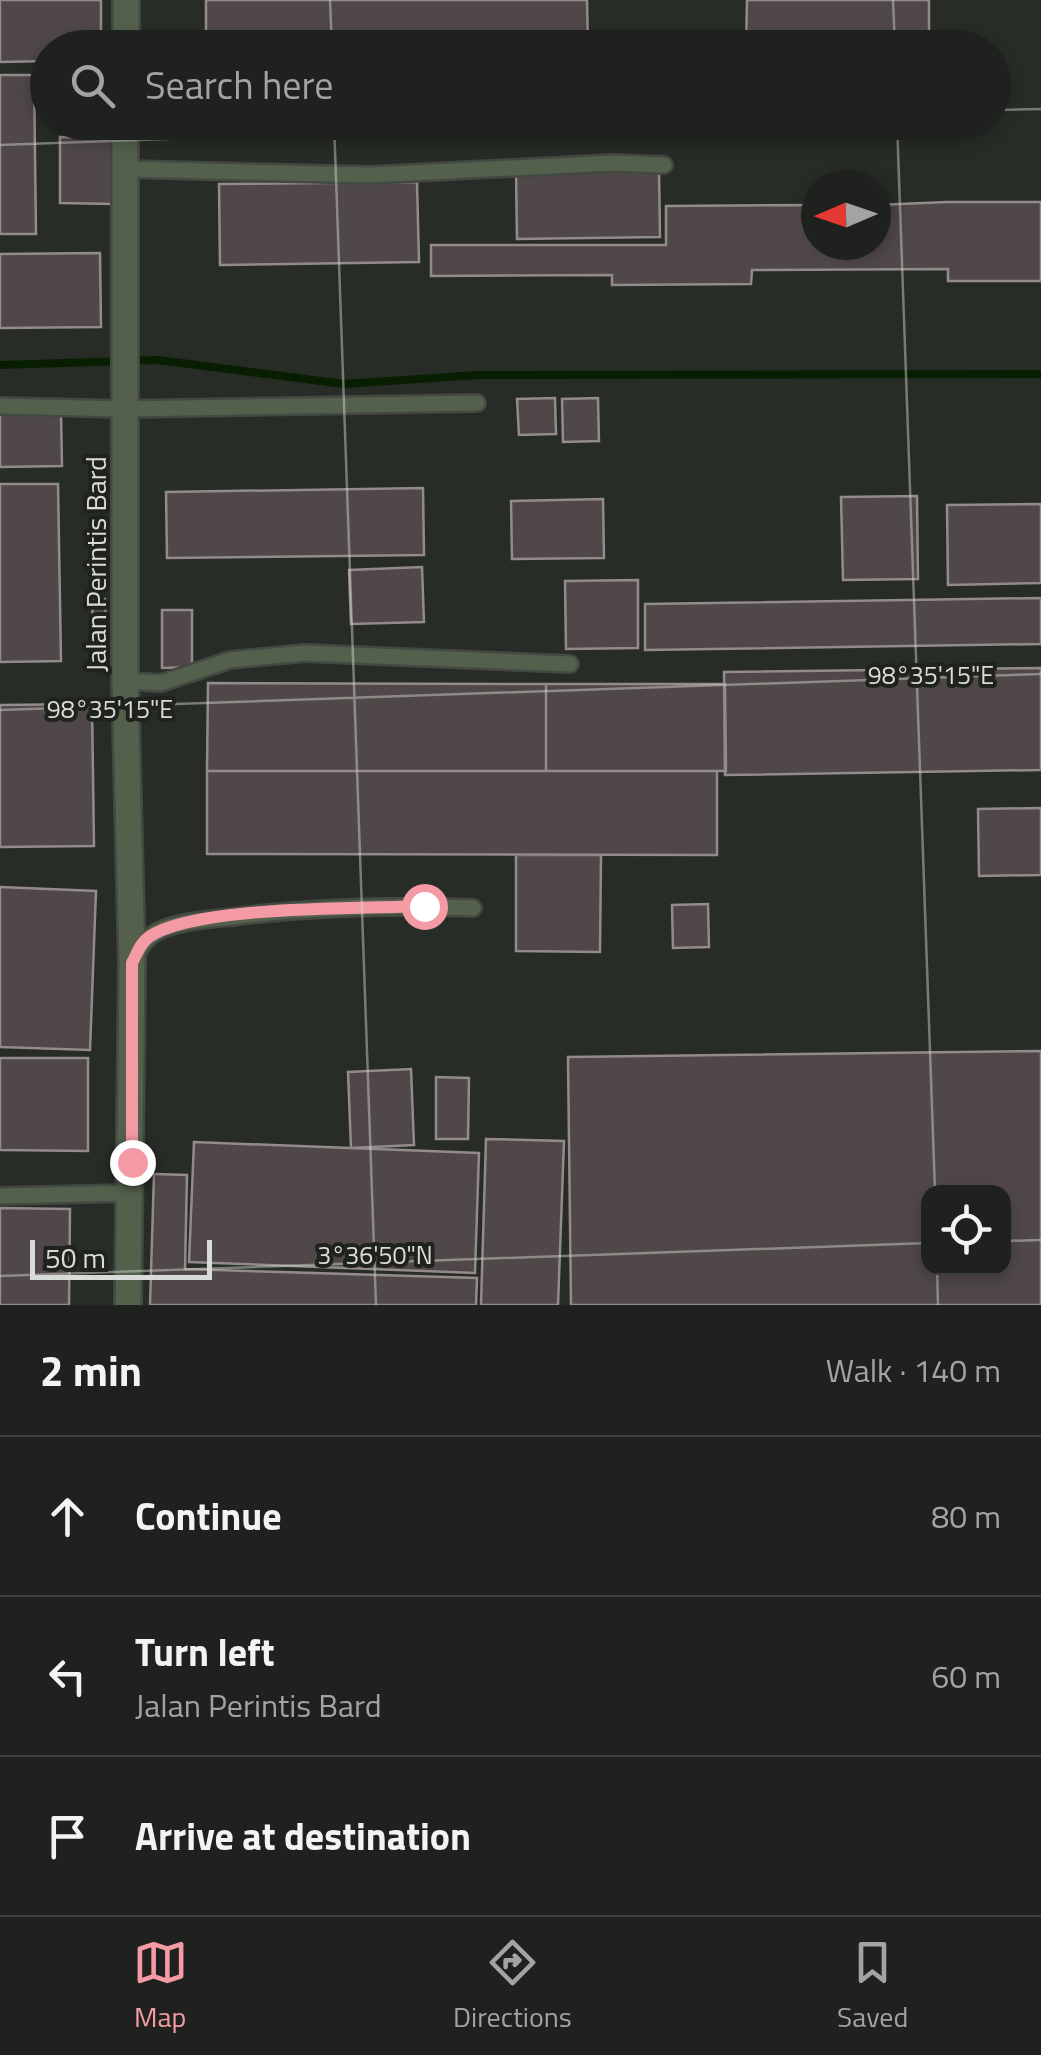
<!DOCTYPE html>
<meta charset="utf-8">
<style>
:root{--surface:#1e211d;--page:#262926;--text:#f1f3f6;--muted:#a1a3a4;--line:#3c3e3b;--accent:#f49aa5}
body{margin:0;font-family:"Titillium Web",sans-serif;background:var(--page);color:var(--text)}
.controls{position:absolute;right:30px;bottom:30px;display:grid;overflow:hidden;border-radius:20px;box-shadow:0 5px 15px #0003}
.controls button{width:90px;height:90px;display:grid;place-items:center;padding:0;border:0;border-bottom:2px solid var(--line);background:var(--surface);color:var(--text);font:50px sans-serif}
.compass{position:absolute;left:801px;top:170px;width:90px;height:90px;border-radius:50%;background:var(--surface);box-shadow:0 5px 15px #0003;rotate:268deg}
.scale{position:absolute;left:30px;bottom:25px;width:182px;box-sizing:border-box;padding-left:10px;border:5px solid #d9dbd8;border-top:0;font-size:28px;line-height:35px;white-space:nowrap;color:#d9dbd8;-webkit-text-stroke:8px #1f221d;paint-order:stroke}
.stop{position:absolute;width:30px;height:30px;margin:-22px;border:8px solid #f49aa5;border-radius:50%;background:#fff}
.stop.end{background:#f49aa5;border-color:#fff;box-shadow:0 2px 10px #0008}
.list{margin:0;padding:0;list-style:none}
h2{display:flex;justify-content:space-between;align-items:center;height:130px;margin:0;padding:0 40px;font-size:42px}
h2 small{font-size:32px;font-weight:400;color:var(--muted)}
.list li{display:grid;grid-template-columns:65px 1fr auto;gap:30px;align-items:center;box-sizing:border-box;height:160px;padding:0 40px;border-top:2px solid var(--line)}
.list b{display:block;font-size:38px;white-space:nowrap}
.list p{margin:0;font-size:32px;white-space:nowrap;color:var(--muted)}
.list em{font-size:32px;font-style:normal;color:var(--muted)}
.icon{flex:none;width:55px;height:55px;fill:none;stroke:currentColor;stroke-width:2;stroke-linecap:round;stroke-linejoin:round}
.map{position:relative;flex:none;width:1041px;height:1305px;overflow:hidden}
.search{position:absolute;background:var(--surface);box-shadow:0 5px 15px #0003;left:30px;right:30px;top:30px;height:110px;display:flex;align-items:center;gap:25px;box-sizing:border-box;padding:0 35px;border-radius:55px;color:var(--muted);font-size:38px}
.sheet{height:610px;background:var(--surface)}
nav{display:flex;justify-content:space-around;align-items:center;box-sizing:border-box;height:140px;border-top:2px solid var(--line);background:var(--surface);font-size:28px;color:var(--muted)}
nav a{display:grid;justify-items:center;gap:5px}
nav .on{color:var(--accent)}
.map>svg:first-child{display:block}
</style>
<div class="map">
<svg width="1041" height="1305" viewBox="0 0 1041 1305">
<rect width="100%" height="100%" fill="#282c27"/>
<g fill="none" stroke-linecap="round" stroke-linejoin="round">
<path stroke="#081e00" stroke-width="8" d="M0 365 158 360 344 384 478 375 1041 374"/>
</g>
<path fill="#4f4748" stroke="#938a8b" stroke-width="2.5" fill-rule="evenodd" d="M0 0H101V48H48V61L0 62Z
M206 0H587L588 48H206Z
M747 0H929V48H746Z
M0 75H34L36 234H0Z
M207 122H589V128L207 133Z
M60 137 113 138V204L60 203Z
M659 169 660 237 517 239 516 171Z
M417 182 419 262 220 265 219 184Z
M947 202H1041V281H948V269L752 270 751 284 612 285V275L431 276V245H666V206L816 205V245H876V205Z
M100 253 101 327 0 328V254Z
M555 398 556 434 519 435 517 399Z
M598 398 599 441 563 442 562 399Z
M61 413 62 466 0 467V414Z
M0 484H58L61 661 0 662Z
M423 488 424 555 167 558 166 492Z
M917 496 918 579 843 580 841 497Z
M603 499 604 558 512 559 511 501Z
M1041 504V583L948 585 947 505Z
M422 567 424 622 351 624 349 570Z
M638 580V648L566 649 565 581Z
M1041 598V644L645 650V604Z
M105 599 107 653 94 654 92 600Z
M162 610H192V667L162 668Z
M1041 668V770L725 775 724 672Z
M208 683 546 684V771H207Z
M546 684H725L726 771H546Z
M92 704 94 846 0 847V705Z
M207 771H717V855L207 854Z
M1041 808V875L979 876 978 809Z
M516 855H601L600 952 516 951Z
M0 887 96 891 90 1050 0 1047Z
M708 904 709 947 673 948 672 905Z
M1041 1051V1305H571L568 1057ZM928 1192H1004V1268H928Z
M0 1058H88V1151L0 1150Z
M411 1069 414 1145 351 1148 348 1072Z
M436 1077 469 1078 468 1139H436Z
M486 1139 564 1141 558 1305H481Z
M194 1142 479 1153 475 1273 189 1262Z
M154 1174 187 1175 185 1269 477 1278 476 1305H150Z
M0 1208 70 1209 69 1305H0Z"/>
<g fill="none" stroke-linecap="round" stroke-linejoin="round">
<g stroke="#444843" stroke-width="20">
<path id="service" d="M125 169 371 175 613 163 664 165
M0 406 125 409 477 403
M125 681 161 683 230 660 305 653 570 664
M136 955C143 942 149 935 163 929 184 921 209 919 232 917 311 907 393 905 473 908
M0 1196 131 1193"/>
</g>
<g stroke="#444843" stroke-width="30">
<path id="tertiary" d="M126 48V0
M125 122V681L132 963 128 1305"/>
</g>
<use href="#service" stroke="#53614c" stroke-width="15"/>
<use href="#tertiary" stroke="#53614c" stroke-width="25"/>
</g>
<g fill="none" stroke-linecap="round" stroke-linejoin="round">
<path stroke="#f49aa5" stroke-width="12" d="M132 1162V963C137 954 140 943 149 937 195 905 363 909 424 906"/>
</g>
<path fill="none" stroke="#d9dbd8" stroke-width="2.5" stroke-opacity="0.45" d="M330 0 332 48M893 0 895 48M994 110 1041 109M334 122 376 1305M897 122 935 1192M0 145 643 122M0 710 1041 674M1004 1241 1041 1240M937 1268 938 1305M0 1276 928 1243"/>
<g text-anchor="middle" dominant-baseline="central" stroke-width="8" stroke-linejoin="round" paint-order="stroke">
<g font-size="28" fill="#d9dbd8" stroke="#1f221d">
<text transform="translate(95 564) rotate(-90)">Jalan Perintis Bard</text>
</g>
</g>
<g font-size="25" text-anchor="middle" fill="#d9dbd8" stroke="#1f221d" stroke-width="8" stroke-linejoin="round" paint-order="stroke">
<text x="931" y="684">98°35'15"E</text>
<text x="110" y="718">98°35'15"E</text>
<text x="375" y="1264">3°36'50"N</text>
</g>
</svg>
<div class="controls">
<button><svg class="icon" aria-label="locate" viewBox="0 0 24 24"><circle cx="12" cy="12" r="6"/><path d="M12 2v4M12 18v4M2 12h4M18 12h4"/></svg></button>
</div>
<svg class="compass" viewBox="-18 -18 36 36"><path d="M0-13l5 13h-10z" fill="#e53935"/><path d="M0 13l5-13h-10z" fill="#a1a3a4"/></svg>
<div class="scale">50 m</div>
<div class="stop" style="left:424px;top:906px"></div>
<div class="stop end" style="left:132px;top:1162px"></div>
<div class="search"><svg class="icon" aria-label="search" viewBox="0 0 24 24"><circle cx="10" cy="10" r="6"/><path d="M15 15l6 6"/></svg>Search here</div>
</div>
<section class="sheet">
<h2>2 min<small>Walk · 140 m</small></h2>
<ul class="list">
<li><svg class="icon" aria-label="ahead" viewBox="0 0 24 24"><path d="M12 20V5M6 11l6-6 6 6"/></svg><div><b>Continue</b></div><em>80 m</em></li>
<li><svg class="icon" aria-label="left" viewBox="0 0 24 24"><path d="M17 20v-9H6M10 6l-5 5 5 5"/></svg><div><b>Turn left</b><p>Jalan Perintis Bard</p></div><em>60 m</em></li>
<li><svg class="icon" aria-label="arrive" viewBox="0 0 24 24"><path d="M6 21V4h12l-3 4 3 4H6"/></svg><div><b>Arrive at destination</b></div></li>
</ul>
</section>
<nav>
<a class="on"><svg class="icon" aria-label="map" viewBox="0 0 24 24"><path d="M3 6l6-2 6 2 6-2v14l-6 2-6-2-6 2zM9 4v14M15 6v14"/></svg>Map</a>
<a><svg class="icon" aria-label="directions" viewBox="0 0 24 24"><path d="M12 3l9 9-9 9-9-9zM9 14v-3h6M13 9l2 2-2 2"/></svg>Directions</a>
<a><svg class="icon" aria-label="saved" viewBox="0 0 24 24"><path d="M7 4h10v16l-5-4-5 4z"/></svg>Saved</a>
</nav>
